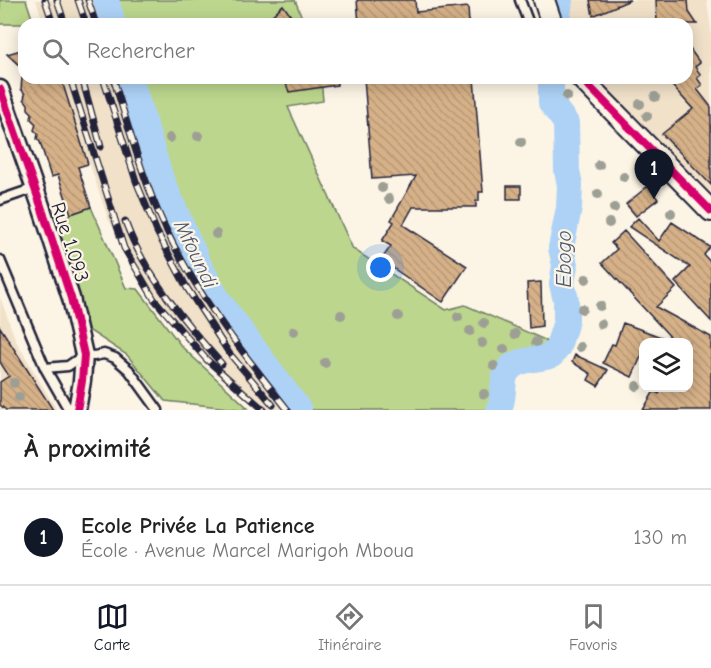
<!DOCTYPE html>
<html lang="fr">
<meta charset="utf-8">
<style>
:root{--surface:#fff;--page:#f6f6f6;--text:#222;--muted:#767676;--line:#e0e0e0;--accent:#111827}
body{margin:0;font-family:"Comic Neue",sans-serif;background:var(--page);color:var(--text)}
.controls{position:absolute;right:18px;bottom:18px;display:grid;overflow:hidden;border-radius:12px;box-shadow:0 3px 15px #0003}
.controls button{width:54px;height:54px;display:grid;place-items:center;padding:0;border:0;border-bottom:2px solid var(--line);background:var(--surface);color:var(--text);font:30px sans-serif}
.you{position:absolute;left:381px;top:268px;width:21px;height:21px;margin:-15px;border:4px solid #fff;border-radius:50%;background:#1a73e8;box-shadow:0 0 0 9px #1a73e833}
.badge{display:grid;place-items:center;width:39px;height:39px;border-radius:50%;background:var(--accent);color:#fff;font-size:20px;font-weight:700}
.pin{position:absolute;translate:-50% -50px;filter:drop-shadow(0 2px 3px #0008)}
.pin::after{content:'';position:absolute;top:32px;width:21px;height:18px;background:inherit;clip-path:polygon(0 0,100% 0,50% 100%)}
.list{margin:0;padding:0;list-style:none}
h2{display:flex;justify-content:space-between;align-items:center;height:78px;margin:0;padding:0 24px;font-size:26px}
h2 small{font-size:20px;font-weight:400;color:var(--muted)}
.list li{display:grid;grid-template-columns:39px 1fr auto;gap:18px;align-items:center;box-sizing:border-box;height:96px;padding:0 24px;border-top:2px solid var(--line)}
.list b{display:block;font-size:22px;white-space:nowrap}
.list p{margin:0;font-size:20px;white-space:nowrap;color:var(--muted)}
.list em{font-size:20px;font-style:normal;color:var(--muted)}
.icon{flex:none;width:33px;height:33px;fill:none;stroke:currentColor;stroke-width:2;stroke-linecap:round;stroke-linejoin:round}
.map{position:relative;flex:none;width:711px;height:410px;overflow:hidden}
.search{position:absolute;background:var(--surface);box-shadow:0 3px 15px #0003;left:18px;right:18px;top:18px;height:66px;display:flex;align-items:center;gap:15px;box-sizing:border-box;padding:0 21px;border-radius:18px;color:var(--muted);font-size:22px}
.sheet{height:174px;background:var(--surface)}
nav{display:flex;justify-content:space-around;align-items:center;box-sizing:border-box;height:84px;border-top:2px solid var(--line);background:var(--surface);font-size:16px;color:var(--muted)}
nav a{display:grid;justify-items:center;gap:3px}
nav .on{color:var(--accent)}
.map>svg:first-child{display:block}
</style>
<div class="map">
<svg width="711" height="410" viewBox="0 0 711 410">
<defs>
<pattern id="building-back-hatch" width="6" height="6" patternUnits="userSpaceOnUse" patternTransform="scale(1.5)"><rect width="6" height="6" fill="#d6b188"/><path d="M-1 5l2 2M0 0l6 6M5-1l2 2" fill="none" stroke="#b79876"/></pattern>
</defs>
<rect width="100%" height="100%" fill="#fcf5e5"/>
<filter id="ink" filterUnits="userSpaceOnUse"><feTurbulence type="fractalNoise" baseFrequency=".0167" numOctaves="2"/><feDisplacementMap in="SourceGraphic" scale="12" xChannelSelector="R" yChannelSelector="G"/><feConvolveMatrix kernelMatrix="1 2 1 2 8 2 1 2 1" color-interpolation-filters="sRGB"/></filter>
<g filter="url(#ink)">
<path fill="#f1e1c9" d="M36 0H106L113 24H44Z
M549 0H707L711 29V195L703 191 591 78H687V24H556Z
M61 78H130L161 179 199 265 218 300 240 329 292 410H265L251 394 206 359 154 299 108 219Z
M0 297 16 341 57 410H0Z"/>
<path fill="#bcd68d" stroke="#6f7c64" stroke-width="1.5" d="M0 0H26L34 24H0Z
M106 0H295L303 20 316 24H113Z
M130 78H321L323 101 288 107 353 249 446 310 465 305 545 340 549 351C532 353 506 359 500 377 497 388 501 399 496 410H299C272 373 242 338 218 299 176 232 153 153 130 78Z
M91 207 126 288 138 289 182 347 248 408 238 409 165 401 127 355 87 329 52 229 71 214Z"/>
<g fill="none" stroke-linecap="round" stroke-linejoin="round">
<path stroke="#add2f6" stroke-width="26" d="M106 0 113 24
M557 24 560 0
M130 78 161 179 199 265 218 300 299 410
M499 410C504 399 502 387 505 376 511 357 538 361 552 355L558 347 566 321V300L562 284 565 265 561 248 569 208 570 185 567 171 566 123 551 103V78"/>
</g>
<path fill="url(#building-back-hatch)" stroke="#22223b" stroke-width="1.5" d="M357 0H415L416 12 468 7 469 24H359Z
M590 0H630L593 16Z
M656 0H688L689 12 697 24H657Z
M283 5 291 16 281 24H263Z
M687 45 700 63 695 67 701 75 697 78 702 85 697 89 711 107V185L662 134 693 109 665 78H687Z
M24 49V70L7 54Z
M22 78H61L88 164 78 167 91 207 71 214 58 175 51 177 40 142 37 139 38 134 34 130 36 124 31 119 32 113 28 109V104L24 99 25 94 21 89Z
M284 78H337V85L289 92Z
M364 78H474L483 192H479V201H476V207H413L403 225 467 266 443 302 381 260 391 246 382 241 394 222 391 220 416 176 372 179Z
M507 186H521V199H507Z
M648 186 658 199 636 216 626 204Z
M638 218 659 241 672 222 710 247 704 255 711 263V321L675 282 690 267 629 227Z
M624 231 676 288 656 307 711 337V410H643L654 391 659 394 663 387H688V342H675L602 263 617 249 611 243Z
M541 282 542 326 529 328 527 283Z
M623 323 672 341 644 342V350L632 377 603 363 612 344 615 345Z
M0 327 53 410H6L0 405V382L9 376 0 362Z
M575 355 608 370 598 386 588 380 591 374 572 362Z"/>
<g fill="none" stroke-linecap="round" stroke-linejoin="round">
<g stroke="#22223b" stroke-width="13">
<path id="service" d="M520 0 529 24
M0 200 35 188
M0 260 45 368 69 410
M45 368 68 366 84 355 94 356 104 354 115 358 129 370 158 410"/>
</g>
<g stroke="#22223b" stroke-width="21">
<path id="minor" d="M0 89 41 206 71 298 84 355 82 381 77 410"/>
</g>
<g stroke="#22223b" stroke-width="24">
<path id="tertiary" d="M544 0 552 24
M581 78 711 211"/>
</g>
<use href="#service" stroke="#fcf5e5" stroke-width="8"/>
<use href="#minor" stroke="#fcf5e5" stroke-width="16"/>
<use href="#tertiary" stroke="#fcf5e5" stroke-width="20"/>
<g stroke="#22223b" stroke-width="7">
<path id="rail" d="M45 0 53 24
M57 0 65 24
M78 0 86 24
M88 0 96 24
M70 78 124 248 154 299 206 359 264 410
M82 78 101 147
M103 78 136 181 157 232 187 288 229 353 273 405
M113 78C129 127 142 178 164 225 195 293 242 352 288 410
M125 221C142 270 187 326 222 364"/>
</g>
<use href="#rail" stroke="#fcf5e5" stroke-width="4.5" stroke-dasharray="14" stroke-linecap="butt"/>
<g stroke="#fcf5e5" stroke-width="11">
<path id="cycleway" d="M581 78 711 211
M0 89 41 206 71 298 84 355 82 381 77 410"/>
</g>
<use href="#cycleway" stroke="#d6006c" stroke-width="8"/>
</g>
<g fill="#9d9f95">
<circle cx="567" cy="96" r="5"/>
<circle cx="655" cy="97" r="5"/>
<circle cx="640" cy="104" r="5"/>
<circle cx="647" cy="116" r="5"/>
<circle cx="198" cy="136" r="5"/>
<circle cx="170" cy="138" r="5"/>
<circle cx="521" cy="142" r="5"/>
<circle cx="599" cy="165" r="5"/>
<circle cx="624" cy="177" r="5"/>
<circle cx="382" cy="188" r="5"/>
<circle cx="598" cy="194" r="5"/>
<circle cx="389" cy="199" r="5"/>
<circle cx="614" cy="208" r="5"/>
<circle cx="671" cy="213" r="5"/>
<circle cx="609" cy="223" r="5"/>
<circle cx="216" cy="234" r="5"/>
<circle cx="586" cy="279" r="5"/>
<circle cx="600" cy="306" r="5"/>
<circle cx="582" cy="309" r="5"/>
<circle cx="341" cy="315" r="5"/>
<circle cx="398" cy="316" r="5"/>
<circle cx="458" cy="317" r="5"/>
<circle cx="484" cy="323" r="5"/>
<circle cx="601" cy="324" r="5"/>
<circle cx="294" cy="331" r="5"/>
<circle cx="470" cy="331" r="5"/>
<circle cx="515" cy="334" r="5"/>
<circle cx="536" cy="342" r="5"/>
<circle cx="482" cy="343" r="5"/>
<circle cx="580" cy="347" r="5"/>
<circle cx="504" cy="349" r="5"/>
<circle cx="325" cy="363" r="5"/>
<circle cx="494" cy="366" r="5"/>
<circle cx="14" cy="383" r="5"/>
<circle cx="637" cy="386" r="5"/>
<circle cx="484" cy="394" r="5"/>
<circle cx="19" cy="397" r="5"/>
</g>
</g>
<g text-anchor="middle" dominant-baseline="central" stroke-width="4.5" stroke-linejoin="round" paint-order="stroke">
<g font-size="20" fill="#22223b" stroke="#fcf5e5">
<text transform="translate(70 242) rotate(72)">Rue 1.093</text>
</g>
<g font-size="21" font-style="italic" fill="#4c5773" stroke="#fcf5e5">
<text transform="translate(196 254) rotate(64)">Mfoundi</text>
<text transform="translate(564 259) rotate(-90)">Ebogo</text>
</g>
</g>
</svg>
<div class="controls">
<button><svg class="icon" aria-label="layers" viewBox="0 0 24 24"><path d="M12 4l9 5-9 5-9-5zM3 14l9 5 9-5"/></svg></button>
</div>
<div class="you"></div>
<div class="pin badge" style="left:654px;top:199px">1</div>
<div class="search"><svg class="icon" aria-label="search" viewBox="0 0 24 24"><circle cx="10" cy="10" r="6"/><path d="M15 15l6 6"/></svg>Rechercher</div>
</div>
<section class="sheet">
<h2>À proximité<small></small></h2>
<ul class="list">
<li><span class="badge">1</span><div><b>Ecole Privée La Patience</b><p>École · Avenue Marcel Marigoh Mboua</p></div><em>130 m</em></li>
</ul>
</section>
<nav>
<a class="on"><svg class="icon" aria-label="map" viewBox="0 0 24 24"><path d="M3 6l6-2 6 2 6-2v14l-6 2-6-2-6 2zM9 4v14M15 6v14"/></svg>Carte</a>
<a><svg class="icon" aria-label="directions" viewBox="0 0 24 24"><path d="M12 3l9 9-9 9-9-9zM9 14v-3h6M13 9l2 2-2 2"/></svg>Itinéraire</a>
<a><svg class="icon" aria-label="saved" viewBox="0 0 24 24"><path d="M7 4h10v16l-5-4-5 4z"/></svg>Favoris</a>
</nav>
